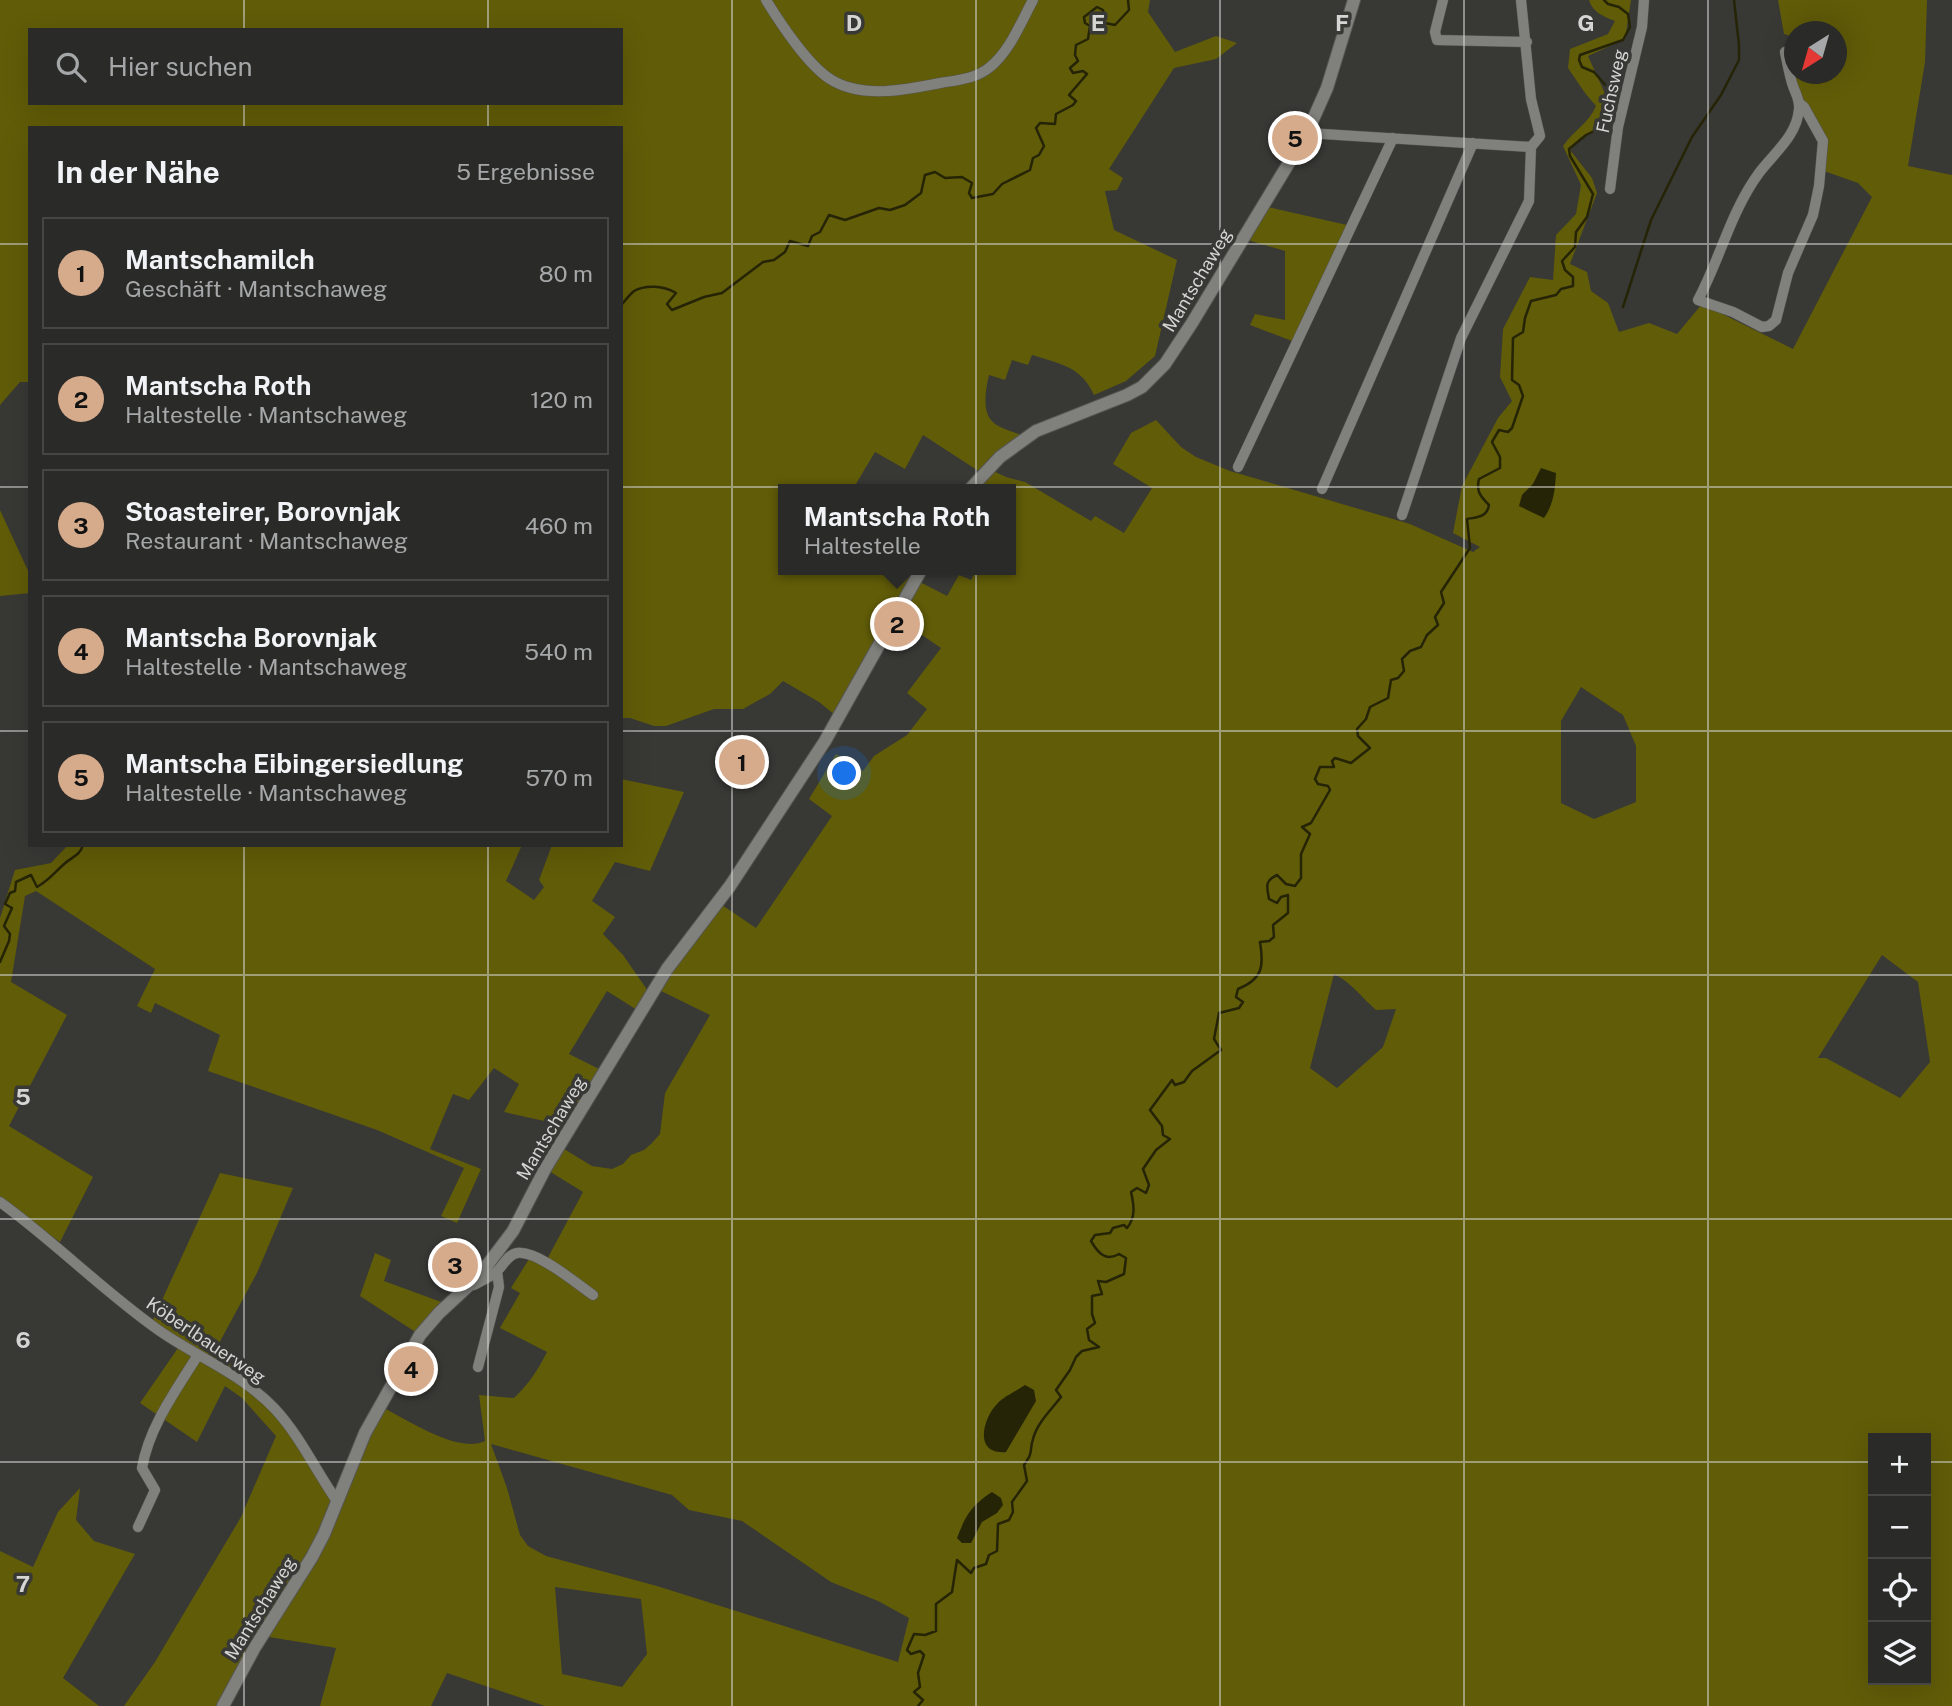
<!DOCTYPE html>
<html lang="de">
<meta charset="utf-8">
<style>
:root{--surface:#2a2a28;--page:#363634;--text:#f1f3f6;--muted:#a5a7a8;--line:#464645;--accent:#d6ab8b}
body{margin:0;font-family:"Public Sans",sans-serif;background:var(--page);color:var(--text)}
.controls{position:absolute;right:21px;bottom:21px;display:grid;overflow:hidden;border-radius:0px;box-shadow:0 7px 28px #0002}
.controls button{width:63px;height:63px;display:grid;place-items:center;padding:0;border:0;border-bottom:2px solid var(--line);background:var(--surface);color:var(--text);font:35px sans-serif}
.compass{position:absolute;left:1784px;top:21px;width:63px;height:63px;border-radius:50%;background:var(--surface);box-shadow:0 7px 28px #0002;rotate:217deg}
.you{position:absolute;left:845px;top:774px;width:24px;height:24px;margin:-18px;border:5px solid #fff;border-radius:50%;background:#1a73e8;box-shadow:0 0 0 10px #1a73e833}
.badge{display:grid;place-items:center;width:46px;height:46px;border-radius:50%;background:var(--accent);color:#111;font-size:23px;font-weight:700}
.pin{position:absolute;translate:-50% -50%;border:4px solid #fff;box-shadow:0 2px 7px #0006}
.popup{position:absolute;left:778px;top:484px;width:238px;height:91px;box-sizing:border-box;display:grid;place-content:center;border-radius:0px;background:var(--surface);filter:drop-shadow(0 2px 5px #0005);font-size:23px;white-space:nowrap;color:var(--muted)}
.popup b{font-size:26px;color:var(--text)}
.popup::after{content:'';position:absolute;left:50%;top:100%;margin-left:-14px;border:14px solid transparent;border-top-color:var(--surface)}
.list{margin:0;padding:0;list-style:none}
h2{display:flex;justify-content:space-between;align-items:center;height:91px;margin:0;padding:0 28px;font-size:30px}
h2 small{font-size:23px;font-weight:400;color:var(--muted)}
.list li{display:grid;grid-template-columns:46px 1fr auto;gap:21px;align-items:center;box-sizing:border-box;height:112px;margin:0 14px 14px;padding:0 14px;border:2px solid var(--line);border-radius:0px}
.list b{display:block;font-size:26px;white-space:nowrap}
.list p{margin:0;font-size:23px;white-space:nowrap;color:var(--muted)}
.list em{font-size:23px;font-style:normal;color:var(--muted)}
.icon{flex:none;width:38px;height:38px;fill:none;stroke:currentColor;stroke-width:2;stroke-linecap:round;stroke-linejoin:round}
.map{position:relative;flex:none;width:1952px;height:1706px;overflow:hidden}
.search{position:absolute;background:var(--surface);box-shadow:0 7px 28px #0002;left:28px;top:28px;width:595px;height:77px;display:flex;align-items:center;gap:18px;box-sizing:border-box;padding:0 24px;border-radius:0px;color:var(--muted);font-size:26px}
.panel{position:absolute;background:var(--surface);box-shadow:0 7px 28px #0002;left:28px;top:126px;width:595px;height:721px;border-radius:0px}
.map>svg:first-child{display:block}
</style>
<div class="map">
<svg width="1952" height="1706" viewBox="0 0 1952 1706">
<rect width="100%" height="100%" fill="#383835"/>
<path fill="#615c08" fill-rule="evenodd" d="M0 0H1150L1148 12 1175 52 1216 36 1237 43 1216 59 1174 68 1109 169 1123 178 1117 190 1105 191 1114 230 1177 260 1155 356 1126 381 1094 395C1081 366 1060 364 1032 355L1028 365 1012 360 1005 380 989 375C986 388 982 410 991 420 997 428 1012 431 1021 435L980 472 923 435 905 469 875 452 853 489H783V570H916L835 715 819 702 783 681 770 694 743 709H714L666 726H654L630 718H621V128H30V382H20L0 405ZM30 30H621V103H30Z
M1589 0H1631L1625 39 1588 56 1612 109 1599 130 1580 138 1570 150 1592 178 1597 193 1570 264 1587 272 1591 291 1608 303 1619 332 1649 323 1677 334 1702 304 1793 349 1872 197 1858 183 1824 171 1825 145 1805 105 1788 58 1791 36 1784 34 1778 0H1927L1925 62 1908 166 1952 175V1706H545L447 1673 431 1706H320L336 1648 269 1637 382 1407C408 1420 458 1454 485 1441L479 1395 514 1398C528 1385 538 1370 547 1352L500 1328 520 1293 511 1288 529 1259 544 1265 583 1192 549 1171 564 1149 592 1166 612 1169 623 1164 631 1155 644 1150 652 1143 660 1134 665 1093 710 1015 659 990 667 975 722 905 756 928 832 816 809 799 836 754 863 771 874 756 907 735 927 709 907 693 941 648 900 620 920 582 947 596 959 575 971 580 976 570H1011V489H976L993 471 1006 477 1025 482 1091 521 1095 516 1124 533 1152 488 1113 464 1131 433 1156 420 1181 447 1196 457 1230 471 1410 524 1473 552 1480 547 1453 533 1462 486 1498 418 1512 401 1500 377 1503 329 1530 277 1553 280 1556 235 1576 214 1581 185 1563 146C1573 131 1589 123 1596 106L1585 93 1568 68 1570 49 1608 34 1615 21C1603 16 1593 13 1589 0ZM1794 32H1836V74H1794ZM1541 469 1544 518 1522 495 1533 484ZM1581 687 1623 715 1636 746V802L1594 819 1561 803V721ZM1882 955 1918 982 1930 1062 1900 1098 1826 1058H1818ZM1334 974C1352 983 1361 997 1376 1010L1396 1009 1383 1047 1337 1088 1310 1068ZM1873 1438H1926V1680H1873ZM491 1444 672 1495 689 1510 742 1521 831 1582 878 1601 909 1618 898 1662 657 1586 546 1556 528 1546 520 1535 507 1488ZM555 1587 641 1599 647 1654 622 1687 562 1674Z
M1268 207 1347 225 1296 339 1292 341 1250 325 1255 314 1285 320V251L1248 240Z
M0 510 30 575V593L0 596Z
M621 779 684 792 650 871 615 862 592 901 615 917 603 934 623 955 648 991 637 1010 607 991 569 1054 601 1070 567 1126 504 1112 519 1084 494 1068 469 1100 453 1094 430 1149 481 1169 457 1223 441 1216 464 1168 377 1130 208 1071 220 1035 155 1003 151 1013 137 1006 155 969 36 891 25 896 11 982 67 1015 9 1126 93 1177 60 1242 0 1199V918L15 870 51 863 68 845H522L506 881 534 900 544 887 539 880 552 845H621Z
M220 1173 293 1188 257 1273 217 1347 234 1360 230 1367 198 1352 152 1322Z
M375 1253 391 1260 384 1281 444 1303 417 1333 360 1296Z
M178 1348 234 1378 279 1418 332 1500 317 1537 220 1706H124L155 1662 241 1517 276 1436 242 1398 225 1386 197 1442 140 1403Z
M80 1488 76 1520 94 1541 135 1554 63 1678 99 1706H0V1551L33 1567 58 1512Z"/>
<path fill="#262406" d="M1541 468 1556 473C1555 489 1554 504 1544 518L1519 506 1522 495 1533 484Z
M1025 1385 1034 1390 1036 1401 1006 1452C973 1455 983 1418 997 1404 1004 1396 1017 1391 1025 1385Z
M992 1492 1001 1498 1003 1505 997 1513 982 1522 971 1543H962L957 1538C966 1515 971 1506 992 1492Z"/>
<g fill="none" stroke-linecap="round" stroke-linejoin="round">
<path stroke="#262406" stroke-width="2.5" d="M621 305C625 301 630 294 634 291 646 284 665 286 676 293L667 304 672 310 704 297 722 293 763 262 774 260 785 252 790 241 808 246 812 236 820 232 829 215 845 220 879 208 890 210 905 205 921 193 925 175 935 172 945 178 962 177 972 183 969 193 972 198 993 194 1002 184 1030 170 1033 158 1039 155 1044 146 1036 128 1040 123 1055 124 1056 114 1073 105 1076 101 1069 95 1087 74 1083 71 1073 73 1070 68 1078 61 1075 55 1076 45 1088 39 1090 26 1085 23 1084 17 1097 7 1103 10 1105 23 1115 25 1129 10 1128 0
M1623 307 1651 220 1692 137 1721 95 1739 60V45L1734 0
M0 962 9 941 10 934 4 926 12 908 5 904 10 893 15 891 16 882 31 875 37 887C49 880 53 874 63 865 71 857 80 856 83 845
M918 1706 923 1700 914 1692 920 1687 918 1673 924 1655 920 1651 911 1654 907 1650 914 1634 925 1635 936 1631V1604L952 1592 957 1560 971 1573 974 1568 986 1564 989 1555 997 1551 998 1524 1009 1520 1013 1512 1012 1502 1027 1481 1024 1465C1034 1451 1029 1452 1033 1439 1037 1423 1051 1410 1061 1397L1056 1390 1070 1370 1076 1357 1082 1351 1099 1347 1089 1340 1087 1329 1095 1323 1092 1314V1296L1102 1294 1098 1281 1106 1282 1124 1274 1126 1258 1119 1254C1106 1262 1098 1253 1091 1241L1095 1235 1110 1233 1113 1228 1124 1225 1127 1228C1136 1217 1134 1205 1131 1192L1137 1188 1146 1193 1149 1185 1143 1169 1156 1150 1170 1139 1163 1135 1162 1126 1150 1110 1172 1080 1175 1085 1184 1082 1192 1071 1221 1050 1214 1039 1219 1013 1239 1008 1243 1002 1236 997 1238 989C1263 979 1264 966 1260 942L1269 941 1274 937 1273 925 1288 913V895L1281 897 1277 903 1269 899C1267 887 1264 881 1277 875L1286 884 1295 886 1301 878V854L1310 834 1302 827 1311 823 1330 790 1328 786 1318 784 1315 779 1320 767H1334L1332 761 1335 758 1351 763 1370 748 1358 736 1357 729 1366 719 1370 707 1388 698 1391 680 1398 678 1404 671 1402 659 1410 651 1421 647 1427 635 1438 625 1435 617 1444 603 1441 592 1470 548 1467 519C1478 517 1487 517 1489 505 1480 496 1476 491 1479 479L1500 468V457L1492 442 1499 430 1508 432 1512 428 1523 396 1519 385 1512 380 1513 338 1523 332 1525 318 1531 301 1556 295 1561 289 1573 286V277L1565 270 1562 261 1575 247 1576 232 1587 217 1593 194 1570 156 1569 149 1586 135 1604 126V101L1608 93 1607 87 1594 72 1582 67 1579 60 1580 55 1623 40 1630 27 1628 14 1619 7 1608 4 1604 0"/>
<g stroke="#565653" stroke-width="11">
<path id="minor" d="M766 0C780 23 808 65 830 79 861 99 906 90 940 83 957 80 976 79 990 67 1010 51 1021 22 1033 0
M1443 0 1435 32 1437 40 1527 42
M1785 52C1787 62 1789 73 1792 83 1795 93 1800 99 1799 109 1797 136 1774 153 1759 173 1731 211 1720 259 1698 300L1733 312 1762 327 1769 326 1776 320 1788 273 1813 215 1819 186 1823 141 1804 107 1799 103
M1307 133 1531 147 1540 136 1531 99 1521 0
M1610 189 1618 127 1642 27 1644 0
M1238 467 1393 138
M1322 489 1473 143
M1402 515 1461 338 1529 201 1531 147
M0 1202C54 1241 102 1290 157 1329 196 1357 241 1373 275 1409 300 1436 316 1471 337 1501
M474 1285C481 1281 491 1277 497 1271 504 1265 507 1255 517 1253 537 1250 577 1284 593 1295
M478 1367 499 1287 497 1271
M138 1527 155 1490 142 1468C149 1427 176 1390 198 1355"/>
</g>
<g stroke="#565653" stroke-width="14">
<path id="tertiary" d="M970 489 1000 457 1036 431 1127 395 1142 387 1165 364 1192 323 1307 133 1327 88 1354 0
M223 1706 255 1647 312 1557 324 1534 365 1433 420 1335 439 1313 479 1276 513 1231 545 1169 667 969 730 886 825 741 921 570"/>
</g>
<use href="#minor" stroke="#80807c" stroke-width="10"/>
<use href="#tertiary" stroke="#80807c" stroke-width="12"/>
</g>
<path fill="none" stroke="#d5d5d3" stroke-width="2" stroke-opacity="0.55" d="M244 0V30M488 0V30M732 0V1706M976 0V1706M1220 0V1706M1464 0V1706M1708 0V1706M244 103V128M488 103V128M0 244H30M621 244H1952M0 487H30M621 487H1952M0 731H30M621 731H1952M244 845V1706M488 845V1706M0 975H1952M0 1219H1952M0 1462H1873M1926 1462H1952"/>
<g text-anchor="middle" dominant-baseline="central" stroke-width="7" stroke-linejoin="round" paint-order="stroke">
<g font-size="18" fill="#d5d5d3" stroke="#383835">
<text transform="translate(1611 91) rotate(-78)">Fuchsweg</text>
<text transform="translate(1197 280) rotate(-59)">Mantschaweg</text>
<text transform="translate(551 1128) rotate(-59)">Mantschaweg</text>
<text transform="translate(206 1340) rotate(34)">Köberlbauerweg</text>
<text transform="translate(260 1608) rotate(-58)">Mantschaweg</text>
</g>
</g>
<g font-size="23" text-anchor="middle" font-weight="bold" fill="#d5d5d3" stroke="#383835" stroke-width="7" stroke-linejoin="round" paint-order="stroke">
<text x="854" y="31">D</text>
<text x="1098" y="31">E</text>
<text x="1342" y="31">F</text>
<text x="1586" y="31">G</text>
<text x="23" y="1105">5</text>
<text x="23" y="1348">6</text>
<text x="23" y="1592">7</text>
</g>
</svg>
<div class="controls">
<button>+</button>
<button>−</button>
<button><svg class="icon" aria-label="locate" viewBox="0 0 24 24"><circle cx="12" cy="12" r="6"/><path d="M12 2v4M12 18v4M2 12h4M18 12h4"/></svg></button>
<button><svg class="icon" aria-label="layers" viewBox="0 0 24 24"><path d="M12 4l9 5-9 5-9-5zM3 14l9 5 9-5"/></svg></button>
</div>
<svg class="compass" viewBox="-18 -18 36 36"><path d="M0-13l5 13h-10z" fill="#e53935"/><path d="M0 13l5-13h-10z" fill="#a5a7a8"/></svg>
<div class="you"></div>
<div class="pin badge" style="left:742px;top:762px">1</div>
<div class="pin badge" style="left:897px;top:624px">2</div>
<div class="popup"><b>Mantscha Roth</b>Haltestelle</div>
<div class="pin badge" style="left:455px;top:1265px">3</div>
<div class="pin badge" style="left:411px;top:1369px">4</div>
<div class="pin badge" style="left:1295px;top:138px">5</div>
<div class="search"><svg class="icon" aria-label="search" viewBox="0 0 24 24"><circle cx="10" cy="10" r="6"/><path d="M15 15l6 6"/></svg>Hier suchen</div>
<section class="panel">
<h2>In der Nähe<small>5 Ergebnisse</small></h2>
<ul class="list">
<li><span class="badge">1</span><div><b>Mantschamilch</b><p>Geschäft · Mantschaweg</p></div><em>80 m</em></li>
<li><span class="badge">2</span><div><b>Mantscha Roth</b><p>Haltestelle · Mantschaweg</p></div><em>120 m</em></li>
<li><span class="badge">3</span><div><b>Stoasteirer, Borovnjak</b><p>Restaurant · Mantschaweg</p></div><em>460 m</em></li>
<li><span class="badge">4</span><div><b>Mantscha Borovnjak</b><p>Haltestelle · Mantschaweg</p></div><em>540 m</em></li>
<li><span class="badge">5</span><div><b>Mantscha Eibingersiedlung</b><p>Haltestelle · Mantschaweg</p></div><em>570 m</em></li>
</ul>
</section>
</div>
